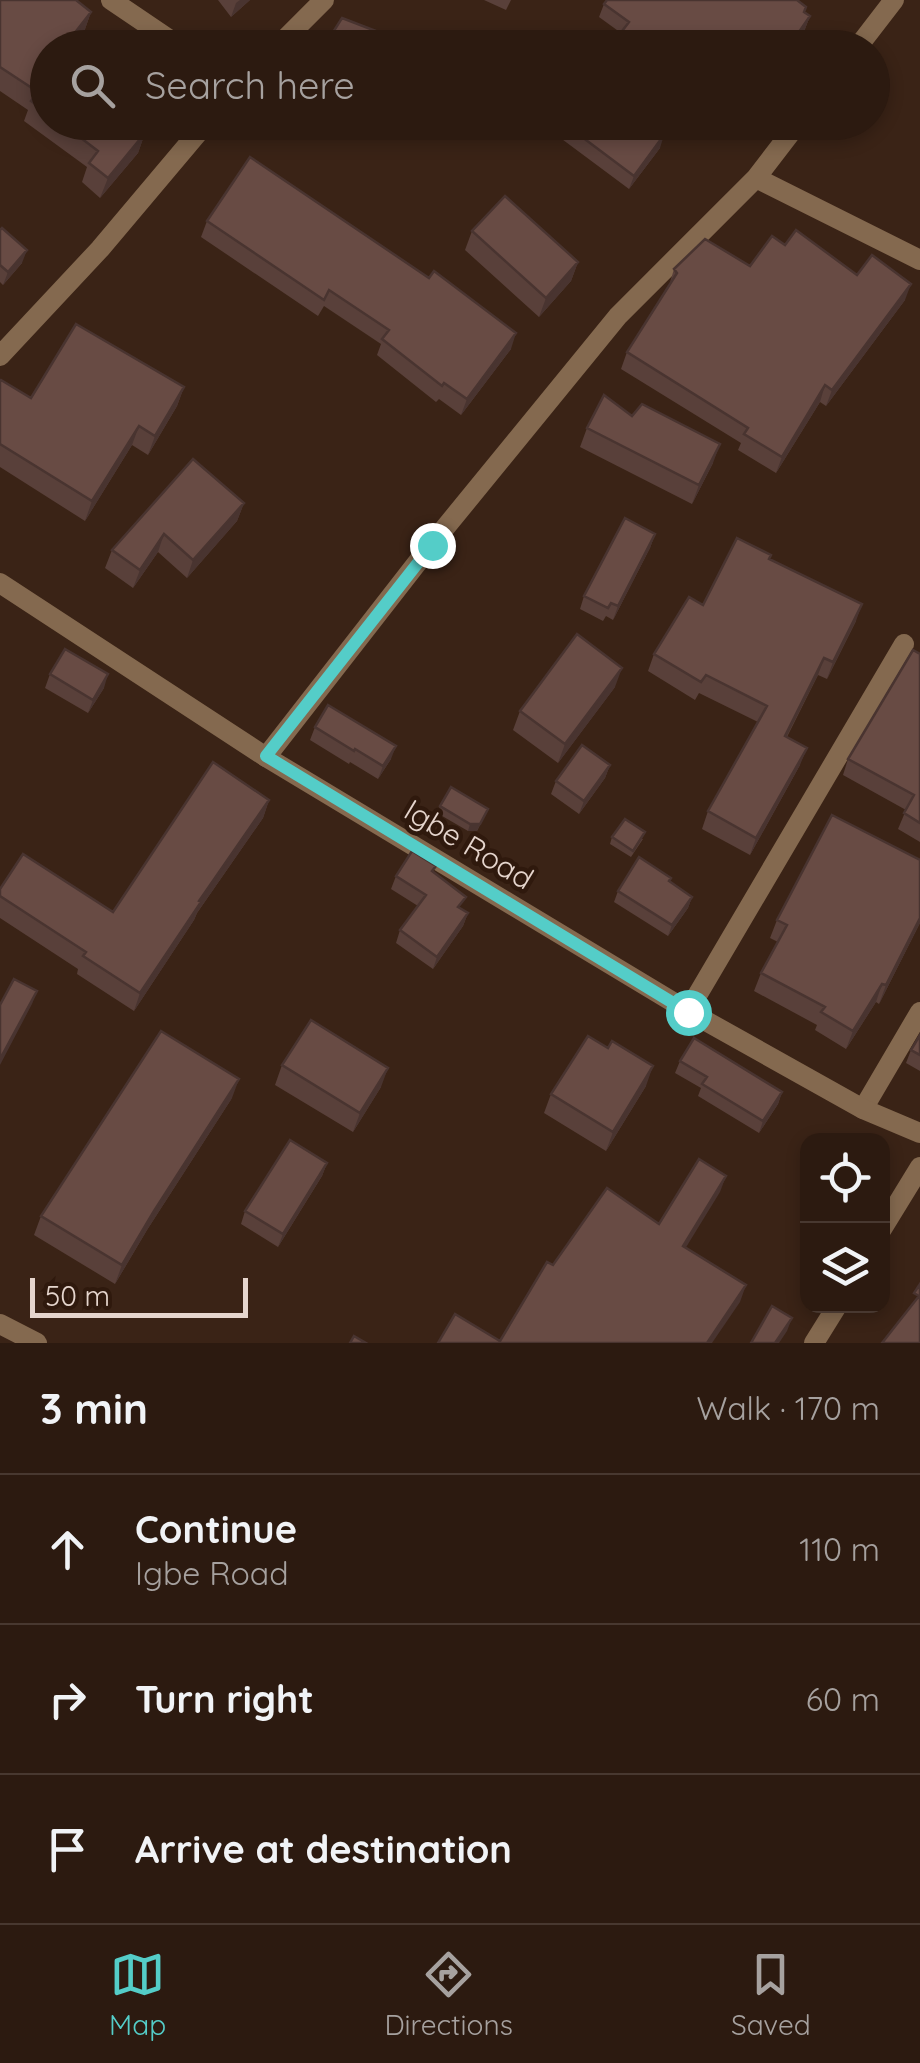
<!DOCTYPE html>
<meta charset="utf-8">
<style>
:root{--surface:#2c1a10;--page:#342319;--text:#f1f3f6;--muted:#a6a19f;--line:#483830;--accent:#54cdc8}
body{margin:0;font-family:Quicksand,sans-serif;background:var(--page);color:var(--text)}
.controls{position:absolute;right:30px;bottom:30px;display:grid;overflow:hidden;border-radius:20px;box-shadow:0 5px 15px #0003}
.controls button{width:90px;height:90px;display:grid;place-items:center;padding:0;border:0;border-bottom:2px solid var(--line);background:var(--surface);color:var(--text);font:50px sans-serif}
.scale{position:absolute;left:30px;bottom:25px;width:218px;box-sizing:border-box;padding-left:10px;border:5px solid #e5d5cd;border-top:0;font-size:28px;line-height:35px;white-space:nowrap;color:#e5d5cd;-webkit-text-stroke:8px #2f190d;paint-order:stroke}
.stop{position:absolute;width:30px;height:30px;margin:-22px;border:8px solid #54cdc8;border-radius:50%;background:#fff}
.stop.end{background:#54cdc8;border-color:#fff;box-shadow:0 2px 10px #0008}
.list{margin:0;padding:0;list-style:none}
h2{display:flex;justify-content:space-between;align-items:center;height:130px;margin:0;padding:0 40px;font-size:42px}
h2 small{font-size:32px;font-weight:400;color:var(--muted)}
.list li{display:grid;grid-template-columns:65px 1fr auto;gap:30px;align-items:center;box-sizing:border-box;height:150px;padding:0 40px;border-top:2px solid var(--line)}
.list b{display:block;font-size:38px;white-space:nowrap}
.list p{margin:0;font-size:32px;white-space:nowrap;color:var(--muted)}
.list em{font-size:32px;font-style:normal;color:var(--muted)}
.icon{flex:none;width:55px;height:55px;fill:none;stroke:currentColor;stroke-width:2;stroke-linecap:round;stroke-linejoin:round}
.map{position:relative;flex:none;width:920px;height:1343px;overflow:hidden}
.search{position:absolute;background:var(--surface);box-shadow:0 5px 15px #0003;left:30px;right:30px;top:30px;height:110px;display:flex;align-items:center;gap:25px;box-sizing:border-box;padding:0 35px;border-radius:55px;color:var(--muted);font-size:38px}
.sheet{height:580px;background:var(--surface)}
nav{display:flex;justify-content:space-around;align-items:center;box-sizing:border-box;height:140px;border-top:2px solid var(--line);background:var(--surface);font-size:28px;color:var(--muted)}
nav a{display:grid;justify-items:center;gap:5px}
nav .on{color:var(--accent)}
.map>svg:first-child{display:block}
</style>
<div class="map">
<svg width="920" height="1343" viewBox="0 0 920 1343">
<rect width="100%" height="100%" fill="#3a2316"/>
<g fill="none" stroke-linecap="round" stroke-linejoin="round">
<path stroke="#84694f" stroke-width="20" d="M111 0 182 48
M276 48 324 0
M857 48 894 0
M756 178 920 260
M0 356 100 249 207 122
M266 757 431 545 618 316 756 178 799 122
M688 1011 904 644
M863 1109 920 1012
M882 1229 920 1167
M0 1324 37 1343
M814 1343 837 1306"/>
<path stroke="#84694f" stroke-width="20" d="M0 583 266 757 688 1011 863 1109 920 1133"/>
</g>
<path fill="#59403a" d="M0 0 91 12 84 32 72 48H48V122H132L145 133 138 153 100 198 82 182 87 167 24 121 28 110 0 91Z
M218 0H250L231 17Z
M484 0H511L506 10Z
M604 4 804 12 810 16 805 29 792 48H612L621 33 599 17Z
M398 122H447L439 138Z
M539 122H648L660 148 629 189Z
M207 221 511 349 461 415 439 399 436 402 377 355 381 344 324 306 318 316 201 237Z
M0 230 22 263 3 285 0 282Z
M472 231 578 262 571 281 539 317 465 250Z
M785 245 857 275 905 300 826 406 820 402 776 473 738 450 741 443 621 369 627 352 669 286 674 269 750 266Z
M0 381 31 398 184 387 177 406 148 455 132 445 85 521 0 467Z
M632 416 713 463 692 504 580 447 587 428Z
M244 503 237 521 187 578 158 552 133 588 105 568 112 550Z
M655 534 650 548 613 620 606 616 603 621 580 609 584 596Z
M770 559 856 621 827 679 818 675 787 737 800 765 750 855 702 829 708 811 758 722 699 693 695 700 648 671 654 654 703 605Z
M920 654V842L898 829 906 810 843 775 848 759Z
M50 674 104 688 88 713 45 688Z
M615 687 558 763 513 730 520 711Z
M315 727 391 759 378 779 350 762 349 764 310 740Z
M610 765 605 778 579 814 551 794 556 781Z
M269 800 263 818 197 913 194 920 134 1011 77 974 78 969 0 918V889L113 912Z
M440 806 488 809 477 831H468L437 813Z
M612 837 643 839 631 857 610 844Z
M433 872 461 909 468 913 463 926 433 969 396 943 400 930 418 906 391 889 396 876Z
M669 882 692 897 688 908 668 936 614 902 618 891Z
M777 920 920 923 879 1004 876 1002 846 1049 815 1030 817 1025 754 991 761 973 778 942 770 938Z
M920 1035V1071L906 1063 911 1050Z
M680 1061 782 1092 778 1104 759 1133 698 1096 701 1088 675 1073Z
M282 1065 381 1087 353 1132 275 1085Z
M646 1086 606 1151 544 1113 551 1094Z
M232 1098 147 1230 115 1284 34 1235 41 1216Z
M327 1163 322 1176 278 1247 241 1224 245 1211Z"/>
<path fill="#493430" d="M240 0H250L231 17 236 3Z
M91 12 84 32 72 48H63Z
M810 16 805 29 792 48H788Z
M145 133 138 153 100 198 108 178Z
M664 135 660 148 629 189 634 176Z
M27 250 22 263 3 285 8 272Z
M578 262 571 281 539 317 546 298Z
M911 284 905 300 826 406 832 390Z
M516 333 511 349 461 415 467 399Z
M825 385 820 402 776 473 782 457Z
M184 387 177 406 148 455 155 436Z
M139 426 132 445 85 521 92 501Z
M720 444 713 463 692 504 699 485Z
M244 503 237 521 187 578 193 560Z
M164 534 158 552 133 588 140 570Z
M655 534 650 548 613 620 618 606Z
M862 604 856 621 827 679 833 662Z
M824 658 818 675 778 753 785 736Z
M622 668 615 687 558 763 565 744Z
M108 674 104 688 88 713 93 700Z
M396 746 391 759 378 779 383 766Z
M807 748 800 765 750 855 756 838Z
M610 765 605 778 579 814 584 801Z
M269 800 263 818 197 913 194 920 134 1011 140 993 199 901Z
M488 809 477 831H468L470 824Z
M692 897 688 908 668 936 672 925Z
M468 913 463 926 433 969 437 957Z
M920 918V923L879 1004 886 985Z
M882 984 876 1002 846 1049 853 1031Z
M37 991 32 1004 0 1065V1059Z
M653 1066 646 1086 606 1151 613 1132Z
M388 1068 381 1087 353 1132 360 1113Z
M239 1079 232 1098 147 1230 115 1284 122 1265 154 1211Z
M782 1092 778 1104 759 1133 763 1121Z
M327 1163 322 1176 278 1247 283 1234Z
M726 1176 720 1192 677 1262 683 1246Z
M746 1285 740 1302 712 1343H707Z
M792 1318 787 1331 779 1343H775Z"/>
<path fill="#684b44" stroke="#493430" stroke-width="2.5" d="M0 0H76L91 12 63 48H48V113L31 101 38 92 0 67Z
M607 0H797L806 7 804 12 810 16 788 48H619L613 43 629 22 604 4Z
M342 18 420 48H323Z
M60 122H132L145 133 108 178 89 163 98 151Z
M562 122H648L664 135 634 176Z
M250 157 429 278 434 271 516 333 467 399 444 383 442 386 382 339 389 330 329 290 324 300 207 221Z
M505 196 578 262 546 298 472 231Z
M2 228 27 250 8 272 0 265V230Z
M796 230 857 275 872 255 911 284 832 390 825 385 782 457 744 434 748 428 627 352 677 273 674 269 705 239 750 266 772 236 785 245Z
M76 324 184 387 155 436 139 426 92 501 0 444V381L1 380 31 398Z
M604 395 632 416 642 404 720 444 699 485 587 428Z
M193 459 244 503 193 560 164 534 140 570 112 550Z
M625 518 655 534 618 606 611 603 608 608 584 596Z
M737 538 771 555 769 559 862 604 833 662 824 658 785 736 807 748 756 838 708 811 767 706 706 675 701 682 654 654 689 597 703 605Z
M577 634 622 668 565 744 520 711Z
M65 649 108 674 93 700 50 674Z
M913 650 920 654V823L904 813 914 795 848 759Z
M328 705 396 746 383 766 355 749 354 751 315 727Z
M582 745 610 765 584 801 556 781Z
M213 762 269 800 199 901 201 902 140 993 83 956 86 952 0 896V889L23 854 113 912Z
M451 787 488 809 480 824H470L440 806Z
M832 815 920 860V918L886 985 882 984 853 1031 821 1012 825 1007 761 973 787 925 777 920Z
M625 819 645 832 633 851 612 837Z
M412 851 436 866 432 871 466 897 458 907 468 913 437 957 400 930 426 895 396 876Z
M639 857 671 878 669 881 692 897 672 925 618 891Z
M14 979 37 991 0 1059V1005Z
M311 1020 388 1068 360 1113 282 1065Z
M161 1031 239 1079 154 1211 122 1265 41 1216Z
M920 1035V1055L911 1050Z
M588 1036 608 1048 612 1041 653 1066 613 1132 551 1094Z
M694 1038 782 1092 763 1121 702 1084 707 1077 680 1061Z
M290 1140 327 1163 283 1234 245 1211Z
M699 1159 726 1176 683 1246 746 1285 707 1343H438L455 1314 500 1341 547 1262 553 1265 607 1188 659 1224Z
M920 1284V1343H882L919 1296 914 1293Z
M772 1306 792 1318 775 1343H751Z
M354 1336 366 1343H350Z"/>
<g fill="none" stroke-linecap="round" stroke-linejoin="round">
<path stroke="#54cdc8" stroke-width="12" d="M432 545 266 756 688 1012"/>
</g>
<g text-anchor="middle" dominant-baseline="central" stroke-width="9" stroke-linejoin="round" paint-order="stroke">
<g font-size="30" fill="#e5d5cd" stroke="#2f190d">
<text transform="translate(469 844) rotate(31)">Igbe Road</text>
</g>
</g>
</svg>
<div class="controls">
<button><svg class="icon" aria-label="locate" viewBox="0 0 24 24"><circle cx="12" cy="12" r="6"/><path d="M12 2v4M12 18v4M2 12h4M18 12h4"/></svg></button>
<button><svg class="icon" aria-label="layers" viewBox="0 0 24 24"><path d="M12 4l9 5-9 5-9-5zM3 14l9 5 9-5"/></svg></button>
</div>
<div class="scale">50 m</div>
<div class="stop" style="left:688px;top:1012px"></div>
<div class="stop end" style="left:432px;top:545px"></div>
<div class="search"><svg class="icon" aria-label="search" viewBox="0 0 24 24"><circle cx="10" cy="10" r="6"/><path d="M15 15l6 6"/></svg>Search here</div>
</div>
<section class="sheet">
<h2>3 min<small>Walk · 170 m</small></h2>
<ul class="list">
<li><svg class="icon" aria-label="ahead" viewBox="0 0 24 24"><path d="M12 20V5M6 11l6-6 6 6"/></svg><div><b>Continue</b><p>Igbe Road</p></div><em>110 m</em></li>
<li><svg class="icon" aria-label="right" viewBox="0 0 24 24"><path d="M7 20v-9h11M14 6l5 5-5 5"/></svg><div><b>Turn right</b></div><em>60 m</em></li>
<li><svg class="icon" aria-label="arrive" viewBox="0 0 24 24"><path d="M6 21V4h12l-3 4 3 4H6"/></svg><div><b>Arrive at destination</b></div></li>
</ul>
</section>
<nav>
<a class="on"><svg class="icon" aria-label="map" viewBox="0 0 24 24"><path d="M3 6l6-2 6 2 6-2v14l-6 2-6-2-6 2zM9 4v14M15 6v14"/></svg>Map</a>
<a><svg class="icon" aria-label="directions" viewBox="0 0 24 24"><path d="M12 3l9 9-9 9-9-9zM9 14v-3h6M13 9l2 2-2 2"/></svg>Directions</a>
<a><svg class="icon" aria-label="saved" viewBox="0 0 24 24"><path d="M7 4h10v16l-5-4-5 4z"/></svg>Saved</a>
</nav>
